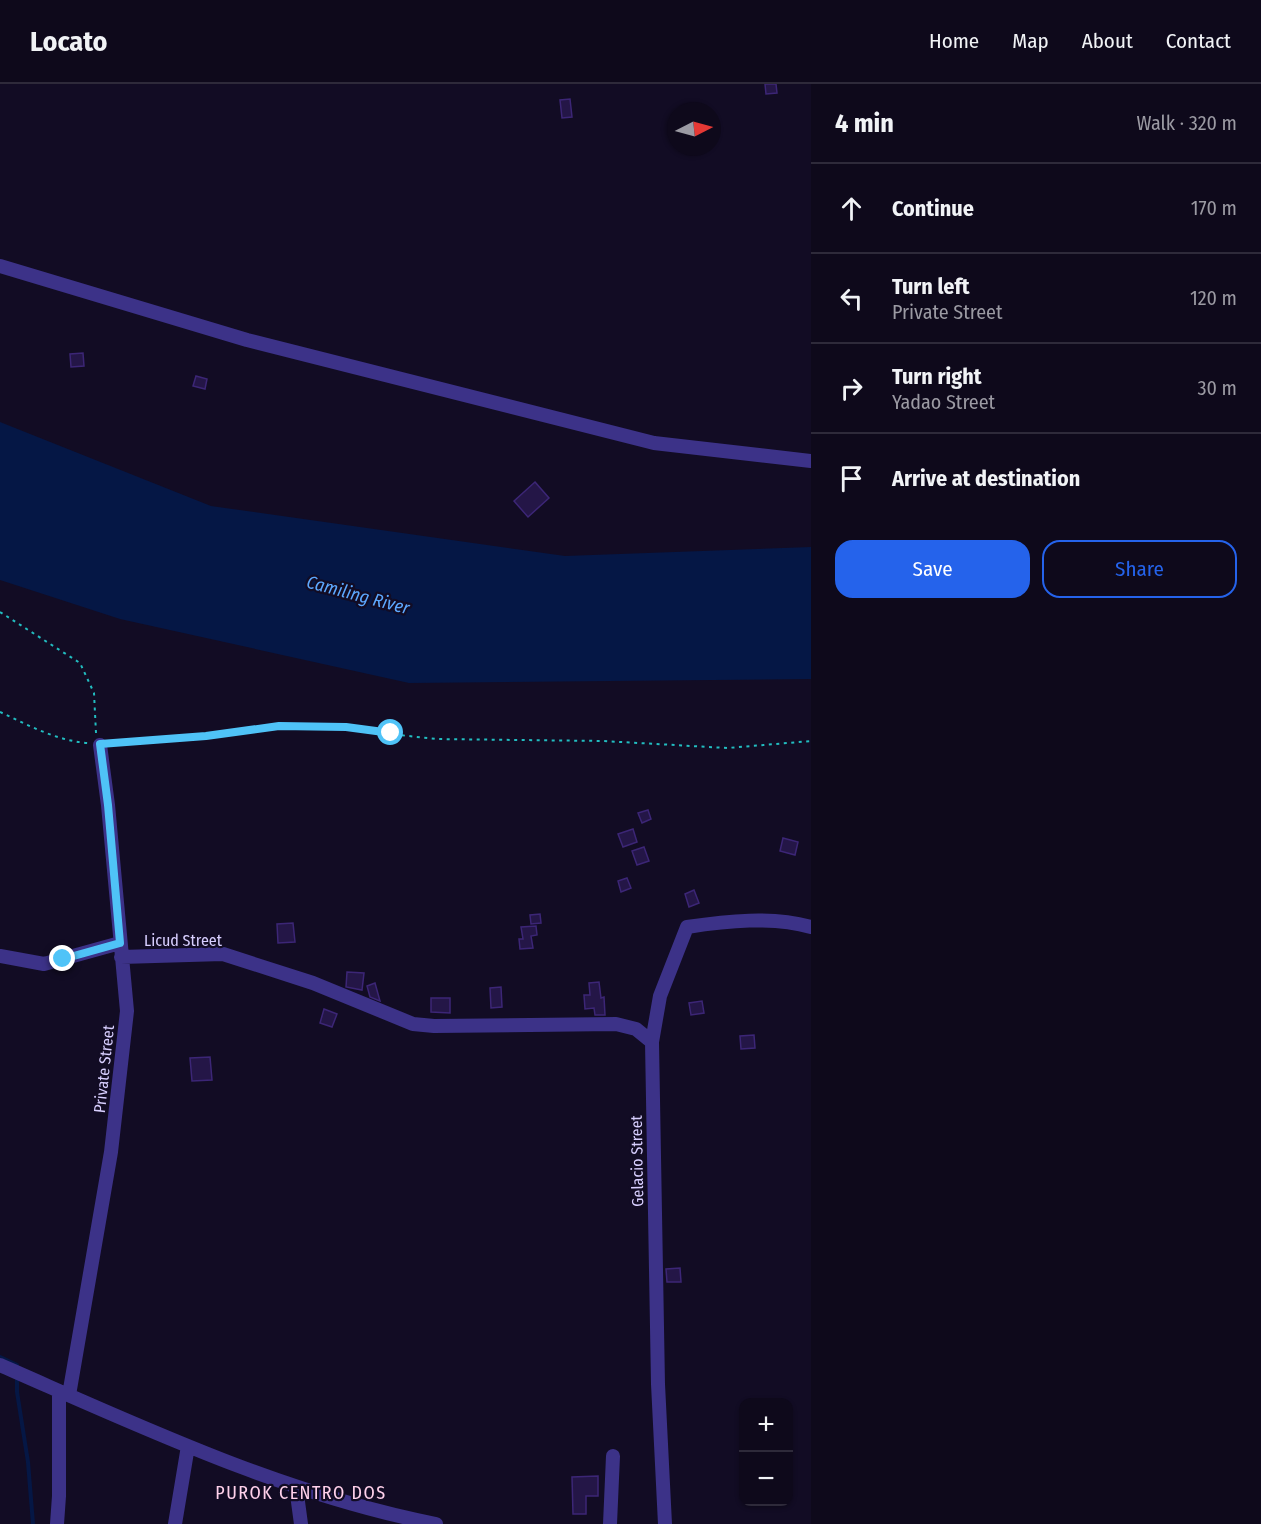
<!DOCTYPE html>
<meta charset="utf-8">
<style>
:root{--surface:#0e091b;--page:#1c1728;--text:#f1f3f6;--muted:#9b9aa3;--line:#2e2a3a;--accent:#2563eb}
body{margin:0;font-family:"Fira Sans Condensed",sans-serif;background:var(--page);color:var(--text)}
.controls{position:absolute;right:18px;bottom:18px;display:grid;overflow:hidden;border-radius:12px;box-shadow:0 2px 4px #0004}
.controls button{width:54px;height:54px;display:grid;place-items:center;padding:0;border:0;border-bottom:2px solid var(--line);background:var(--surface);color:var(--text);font:30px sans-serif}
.compass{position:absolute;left:667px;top:18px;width:54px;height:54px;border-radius:50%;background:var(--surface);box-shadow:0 2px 4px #0004;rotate:84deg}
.stop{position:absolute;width:18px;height:18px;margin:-14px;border:4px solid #4fc3f7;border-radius:50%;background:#fff}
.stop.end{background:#4fc3f7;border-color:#fff;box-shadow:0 2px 6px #0008}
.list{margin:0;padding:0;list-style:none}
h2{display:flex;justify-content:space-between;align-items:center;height:78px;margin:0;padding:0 24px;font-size:26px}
h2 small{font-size:20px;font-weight:400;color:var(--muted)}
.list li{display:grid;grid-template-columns:39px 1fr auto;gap:18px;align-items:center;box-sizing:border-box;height:90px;padding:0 24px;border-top:2px solid var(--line)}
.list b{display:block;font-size:22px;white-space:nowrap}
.list p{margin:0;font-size:20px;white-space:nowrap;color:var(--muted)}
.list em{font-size:20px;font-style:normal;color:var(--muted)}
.actions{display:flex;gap:12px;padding:18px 24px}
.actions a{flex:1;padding:14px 0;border:2px solid var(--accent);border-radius:18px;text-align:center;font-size:21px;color:var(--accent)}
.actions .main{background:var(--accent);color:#fff}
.icon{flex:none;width:33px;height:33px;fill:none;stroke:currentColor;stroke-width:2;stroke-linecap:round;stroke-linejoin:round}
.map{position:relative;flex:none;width:811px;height:1440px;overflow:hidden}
header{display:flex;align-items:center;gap:36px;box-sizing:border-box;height:84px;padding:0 30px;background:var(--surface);border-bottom:2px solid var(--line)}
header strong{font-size:28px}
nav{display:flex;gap:33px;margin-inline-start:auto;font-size:21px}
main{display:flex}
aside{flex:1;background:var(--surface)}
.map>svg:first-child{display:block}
</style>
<header>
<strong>Locato</strong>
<nav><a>Home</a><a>Map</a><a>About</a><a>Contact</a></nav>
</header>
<main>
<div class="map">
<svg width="811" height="1440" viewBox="0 0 811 1440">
<rect width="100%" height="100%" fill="#120c24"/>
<path fill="#051745" d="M0 338 211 422 565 472 811 463V595L409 599 120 535 0 496Z"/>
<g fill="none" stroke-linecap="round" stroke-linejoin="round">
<path stroke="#051745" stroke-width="4" d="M0 1273 17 1281V1285
M17 1293V1308L28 1378 33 1440"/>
</g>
<path fill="#241647" stroke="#3c2676" stroke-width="1.5" d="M765 0H776L777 9 766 10Z
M570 15 572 33 562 34 560 16Z
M83 269 84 282 71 283 70 270Z
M196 292 207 295 205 305 193 302Z
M535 398 549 414 528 433 514 417Z
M648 726 651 735 642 739 638 729Z
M633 745 637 758 623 763 618 750Z
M783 754 798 758 795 771 780 767Z
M644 763 649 777 637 781 632 767Z
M627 794 631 804 621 808 618 797Z
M694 806 699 819 689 823 685 810Z
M540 830 541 839 531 840 530 831Z
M293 839 295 858 278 859 277 840Z
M536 842 537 851 531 852 533 864 520 865 519 855H523L521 843Z
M347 888 364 889 362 906 346 903Z
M599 898 601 914 604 913 605 931H595L594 924 585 925 584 911H590L589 899Z
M375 899 380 917 370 913 367 902Z
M501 903 502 923 491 924 490 904Z
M431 914H450V929L431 928Z
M702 917 704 929 691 931 689 919Z
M324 925 337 930 332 943 320 939Z
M754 951 755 964 741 965 740 952Z
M210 973 212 996 192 997 190 974Z
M680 1184 681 1198H667L666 1185Z
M598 1392V1412H586V1430H573L572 1393Z"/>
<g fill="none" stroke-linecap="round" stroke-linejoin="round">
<path stroke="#22bdc0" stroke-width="2" stroke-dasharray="3 4.5" stroke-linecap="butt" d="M0 528 80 579 94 609 96 649
M0 628C28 641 57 657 88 659
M111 661 206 652 279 642H316L436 655 603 657 727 664 811 657"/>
<path stroke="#3c3288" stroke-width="14" d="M0 182 247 256 654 359 811 377
M0 872 44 880 120 859
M121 873 223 870 313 899 413 940 434 942 616 940 636 945 652 958
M0 1281C142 1343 283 1410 436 1440
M69 1311 111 1068 127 927 108 721 100 661
M296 1403 301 1440
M57 1440 59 1412V1307
M175 1440 188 1362
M610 1440 613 1372
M665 1440 658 1300 652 958 660 912 687 843C726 837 773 832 811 843"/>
</g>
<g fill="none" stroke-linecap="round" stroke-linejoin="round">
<path stroke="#4fc3f7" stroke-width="8" d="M63 875 120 859 108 721 100 660 206 652 279 642 346 643 391 649"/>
</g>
<g text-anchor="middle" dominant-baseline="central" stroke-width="4.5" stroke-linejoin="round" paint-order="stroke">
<g font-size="16" fill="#d8cfff" stroke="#120c24">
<text x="183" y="856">Licud Street</text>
<text transform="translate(104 985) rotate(-84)">Private Street</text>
<text transform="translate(637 1077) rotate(-91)">Gelacio Street</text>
</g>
<g font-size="18" font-style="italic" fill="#5da8ff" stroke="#120c24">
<text transform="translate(358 511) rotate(15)">Camiling River</text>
</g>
<g font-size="18" letter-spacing="1.5" fill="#ffd1eb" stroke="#120c24">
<text x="301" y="1409">PUROK CENTRO DOS</text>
</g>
</g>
</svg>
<div class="controls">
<button>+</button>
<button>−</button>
</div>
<svg class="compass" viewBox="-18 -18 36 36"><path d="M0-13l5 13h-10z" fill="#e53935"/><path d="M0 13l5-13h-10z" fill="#9b9aa3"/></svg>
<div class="stop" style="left:391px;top:649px"></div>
<div class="stop end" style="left:63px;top:875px"></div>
</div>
<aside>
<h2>4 min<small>Walk · 320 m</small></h2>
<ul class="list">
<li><svg class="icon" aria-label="ahead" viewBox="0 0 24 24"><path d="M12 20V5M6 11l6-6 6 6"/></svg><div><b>Continue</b></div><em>170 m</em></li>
<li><svg class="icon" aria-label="left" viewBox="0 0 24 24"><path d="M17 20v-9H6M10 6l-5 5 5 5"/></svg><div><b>Turn left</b><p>Private Street</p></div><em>120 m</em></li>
<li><svg class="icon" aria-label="right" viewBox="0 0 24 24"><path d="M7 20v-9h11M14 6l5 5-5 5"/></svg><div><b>Turn right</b><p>Yadao Street</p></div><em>30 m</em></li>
<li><svg class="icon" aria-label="arrive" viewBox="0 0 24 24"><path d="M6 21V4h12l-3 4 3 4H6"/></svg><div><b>Arrive at destination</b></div></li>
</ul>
<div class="actions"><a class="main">Save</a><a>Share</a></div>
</aside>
</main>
